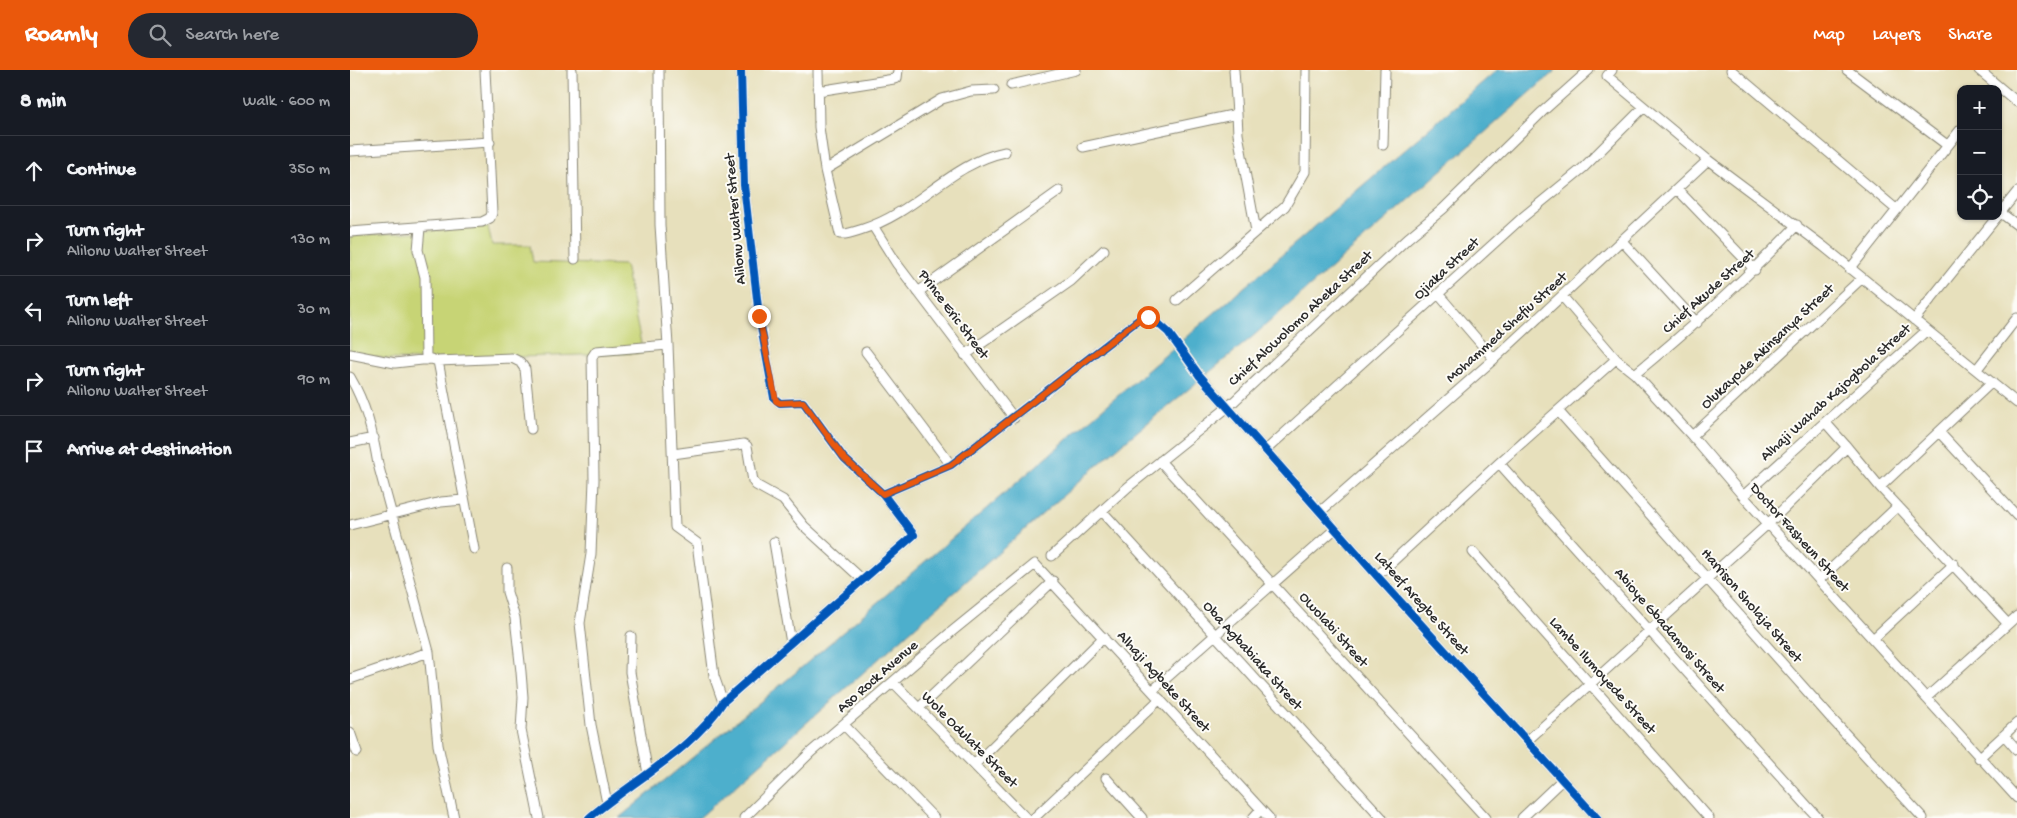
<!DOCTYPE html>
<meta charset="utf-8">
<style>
:root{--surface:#171b24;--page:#242831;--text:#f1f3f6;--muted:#9ea1a6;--line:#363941;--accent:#ea580c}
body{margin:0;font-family:"Gochi Hand",sans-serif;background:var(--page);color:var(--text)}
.controls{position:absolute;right:15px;top:15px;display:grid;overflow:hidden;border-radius:10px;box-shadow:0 1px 4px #0004}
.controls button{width:45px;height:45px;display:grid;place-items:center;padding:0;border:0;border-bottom:1px solid var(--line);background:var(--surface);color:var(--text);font:25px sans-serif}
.stop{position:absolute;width:15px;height:15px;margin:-11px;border:4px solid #ea580c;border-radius:50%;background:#fff}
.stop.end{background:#ea580c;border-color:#fff;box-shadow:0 1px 5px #0008}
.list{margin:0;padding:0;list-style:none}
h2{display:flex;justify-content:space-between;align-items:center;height:65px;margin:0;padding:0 20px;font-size:21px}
h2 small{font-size:16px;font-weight:400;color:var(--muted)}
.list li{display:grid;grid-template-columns:32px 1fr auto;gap:15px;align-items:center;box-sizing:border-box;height:70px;padding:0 20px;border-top:1px solid var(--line)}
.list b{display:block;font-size:19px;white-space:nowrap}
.list p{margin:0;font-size:16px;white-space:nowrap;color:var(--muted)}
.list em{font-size:16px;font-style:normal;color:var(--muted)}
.icon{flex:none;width:28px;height:28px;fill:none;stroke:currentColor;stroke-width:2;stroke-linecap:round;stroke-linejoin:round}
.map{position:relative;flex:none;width:1667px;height:748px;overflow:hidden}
header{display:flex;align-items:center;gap:30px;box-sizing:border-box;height:70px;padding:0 25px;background:var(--accent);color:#fff}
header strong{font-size:24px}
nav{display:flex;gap:28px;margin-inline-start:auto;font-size:18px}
.search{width:350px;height:45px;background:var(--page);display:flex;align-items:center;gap:12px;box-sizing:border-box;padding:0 18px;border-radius:28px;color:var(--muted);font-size:19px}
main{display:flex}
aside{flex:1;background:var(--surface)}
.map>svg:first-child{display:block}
</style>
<header>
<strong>Roamly</strong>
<div class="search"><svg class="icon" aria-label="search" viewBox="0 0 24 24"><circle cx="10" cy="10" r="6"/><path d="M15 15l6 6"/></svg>Search here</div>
<nav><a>Map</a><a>Layers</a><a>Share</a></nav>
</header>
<main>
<aside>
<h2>8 min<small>Walk · 600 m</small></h2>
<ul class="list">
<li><svg class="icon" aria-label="ahead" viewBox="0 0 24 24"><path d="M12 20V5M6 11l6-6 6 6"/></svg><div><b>Continue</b></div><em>350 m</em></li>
<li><svg class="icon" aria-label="right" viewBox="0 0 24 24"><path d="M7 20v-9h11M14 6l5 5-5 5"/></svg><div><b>Turn right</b><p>Alilonu Walter Street</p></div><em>130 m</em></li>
<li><svg class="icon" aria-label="left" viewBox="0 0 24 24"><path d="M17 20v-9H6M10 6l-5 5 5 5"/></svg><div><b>Turn left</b><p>Alilonu Walter Street</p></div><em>30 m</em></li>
<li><svg class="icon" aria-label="right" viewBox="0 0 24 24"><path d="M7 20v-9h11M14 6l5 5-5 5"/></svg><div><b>Turn right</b><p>Alilonu Walter Street</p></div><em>90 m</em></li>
<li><svg class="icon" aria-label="arrive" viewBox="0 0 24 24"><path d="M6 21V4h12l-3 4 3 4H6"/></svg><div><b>Arrive at destination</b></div></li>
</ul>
</aside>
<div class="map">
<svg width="1667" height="748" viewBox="0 0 1667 748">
<rect width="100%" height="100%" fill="#fdfcf7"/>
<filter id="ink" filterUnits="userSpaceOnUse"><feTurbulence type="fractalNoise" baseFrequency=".02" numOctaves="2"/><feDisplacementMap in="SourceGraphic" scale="10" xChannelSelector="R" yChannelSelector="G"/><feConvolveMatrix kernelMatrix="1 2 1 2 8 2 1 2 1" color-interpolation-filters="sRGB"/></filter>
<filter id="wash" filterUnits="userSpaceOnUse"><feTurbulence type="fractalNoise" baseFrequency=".0096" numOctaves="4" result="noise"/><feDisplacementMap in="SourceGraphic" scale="20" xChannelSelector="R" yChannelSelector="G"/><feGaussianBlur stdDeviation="1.12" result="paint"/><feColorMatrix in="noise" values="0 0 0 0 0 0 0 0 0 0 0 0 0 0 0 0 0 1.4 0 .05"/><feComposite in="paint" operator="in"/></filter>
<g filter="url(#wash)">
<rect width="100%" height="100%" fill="#e7e0bc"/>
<path fill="#c7d475" stroke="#798050" d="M138 157 142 175H180L183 192 275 195 293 283 76 290 37 289 0 282V166Z"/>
<path fill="#4dafcc" stroke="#3c6d7c" d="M1147 0H1206L901 268 767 378 349 748H269L444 604Z"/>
</g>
<g filter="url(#ink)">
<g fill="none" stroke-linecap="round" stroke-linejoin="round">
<g stroke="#898674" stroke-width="11">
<path id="minor" d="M222 0 225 189
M309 0 310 155 318 275 325 457 347 473 364 606 373 632
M468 0 469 57 475 100 490 164C498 165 506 161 513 159 566 143 601 93 655 82
M1262 0 1257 6 1358 90 1473 176 1667 333
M1381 0 1547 140
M1497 0 1597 75
M1629 0 1667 32
M661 15 726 0
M468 21 544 9 547 8 548 0
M887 44 888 64 906 161
M1033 75 1035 0
M733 77 887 44 884 0
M0 81 140 72
M475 100 592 29 621 21 644 20
M1327 119 1405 200
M1651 143 1667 155
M523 156 547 194 664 348
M70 158 68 180 75 207 76 290
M0 162 132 152 140 148 142 143 135 0
M1272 171 1347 253
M1500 199 1611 59
M568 222 709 121
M1089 225 1144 289
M1212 226 1266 289 1285 304 1342 366 1393 426 1667 728
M827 230 935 136 955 102 956 0
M1564 250 1667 122
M516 282 601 395
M0 284 45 293 81 289 88 291 124 479
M615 285 721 211 754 180
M88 291 162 288 170 292 175 299 181 359
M1627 299 1667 248
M1285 304C1342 257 1396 209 1447 155
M0 307C16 334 23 364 28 394L79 582 88 675 104 748
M1209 342 1480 647 1573 748
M1475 352 1497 377
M1589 362 1667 446
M1342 366 1511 209
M0 373 24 368
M916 380 1173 147 1233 98 1294 37
M323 384 394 374 397 376 403 411 406 415 433 430 454 456 513 510
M810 391 1136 748
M1149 393 1468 748
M1530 417 1642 312
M533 424 601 395 792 247 802 248 818 262 849 305 1027 506 1247 748
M1393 426 1576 261
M752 441 1032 748
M970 442 1144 289 1358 90
M0 455 91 432 113 430
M424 472 441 573
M1123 482 1359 748
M702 486 778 417 878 337 1058 168 1093 139 1192 42 1239 0
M157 498V522L165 548 171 602 173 627 171 660 189 748
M1027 506 1149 393 1266 289
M1469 510 1548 436
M281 566 280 602 298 704
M1523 569 1604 494
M0 609 79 582
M543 612 676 748
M803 620 985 459
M1576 628 1667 546
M569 638 703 511
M494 655 584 748
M0 662 7 682
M1654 665 1667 680
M1178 670 1419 453 1497 377 1530 417 1658 554
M1629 688 1667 653
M625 694 754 567
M756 708 792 748
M257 733 241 655 230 553 241 484 244 410 242 287 246 281 318 275
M239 748C280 713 345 678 373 632L564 465 533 424 494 388 453 332 430 333 424 328 409 246 394 115 391 0
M394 748 461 682 600 563 685 494 919 748
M684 748 810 629
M903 748 911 739
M1172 748 1212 710"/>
</g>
<use href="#minor" stroke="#fff" stroke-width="9"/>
<g stroke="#fdfcf7" stroke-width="11">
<path id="cycleway" d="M533 424 601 395 792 247 802 248 818 262 849 305 1027 506 1247 748
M239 748C280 713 345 678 373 632L564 465 533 424 494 388 453 332 430 333 424 328 409 246 394 115 391 0"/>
</g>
<use href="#cycleway" stroke="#0057b8" stroke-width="8"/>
</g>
</g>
<g fill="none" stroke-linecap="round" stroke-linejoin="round" filter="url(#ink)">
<path stroke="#ea580c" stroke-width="6" d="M409 246 426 331 430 333 453 332 494 388 533 424 601 395 792 247H798"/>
</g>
<g text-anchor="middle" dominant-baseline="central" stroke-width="4" stroke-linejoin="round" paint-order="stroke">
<g font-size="15" fill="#2b2b2b" stroke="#fdfcf7">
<text transform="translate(386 149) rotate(-95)">Alilonu Walter Street</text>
<text transform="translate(1097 199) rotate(-43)">Ojiaka Street</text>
<text transform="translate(1359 222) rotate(-42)">Chief Akude Street</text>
<text transform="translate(603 245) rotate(53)">Prince Eric Street</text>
<text transform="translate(951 249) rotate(-43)">Chief Alowolomo Abeka Street</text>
<text transform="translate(1157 258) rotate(-42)">Mohammed Shefiu Street</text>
<text transform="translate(1418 277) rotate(-43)">Olukayode Akinsanya Street</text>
<text transform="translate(1486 323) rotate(-42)">Alhaji Wahab Kajogbola Street</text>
<text transform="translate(1449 468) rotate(48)">Doctor Fasheun Street</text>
<text transform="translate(1071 534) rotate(48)">Lateef Aregbe Street</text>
<text transform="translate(1401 536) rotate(49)">Harrison Sholaja Street</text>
<text transform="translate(983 560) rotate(48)">Owolabi Street</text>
<text transform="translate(1319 561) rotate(49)">Abioye Gbadamosi Street</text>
<text transform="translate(902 586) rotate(48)">Oba Agbabiaka Street</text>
<text transform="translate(1252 606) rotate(48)">Lambe Ilumoyede Street</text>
<text transform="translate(528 607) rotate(-41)">Aso Rock Avenue</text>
<text transform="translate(813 612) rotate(48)">Alhaji Agbeke Street</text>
<text transform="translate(619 670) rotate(45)">Wole Odulate Street</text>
</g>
</g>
</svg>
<div class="controls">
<button>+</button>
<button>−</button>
<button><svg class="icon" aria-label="locate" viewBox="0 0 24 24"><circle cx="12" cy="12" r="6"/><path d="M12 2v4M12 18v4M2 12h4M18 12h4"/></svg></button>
</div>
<div class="stop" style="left:798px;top:247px"></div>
<div class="stop end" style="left:409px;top:246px"></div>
</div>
</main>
